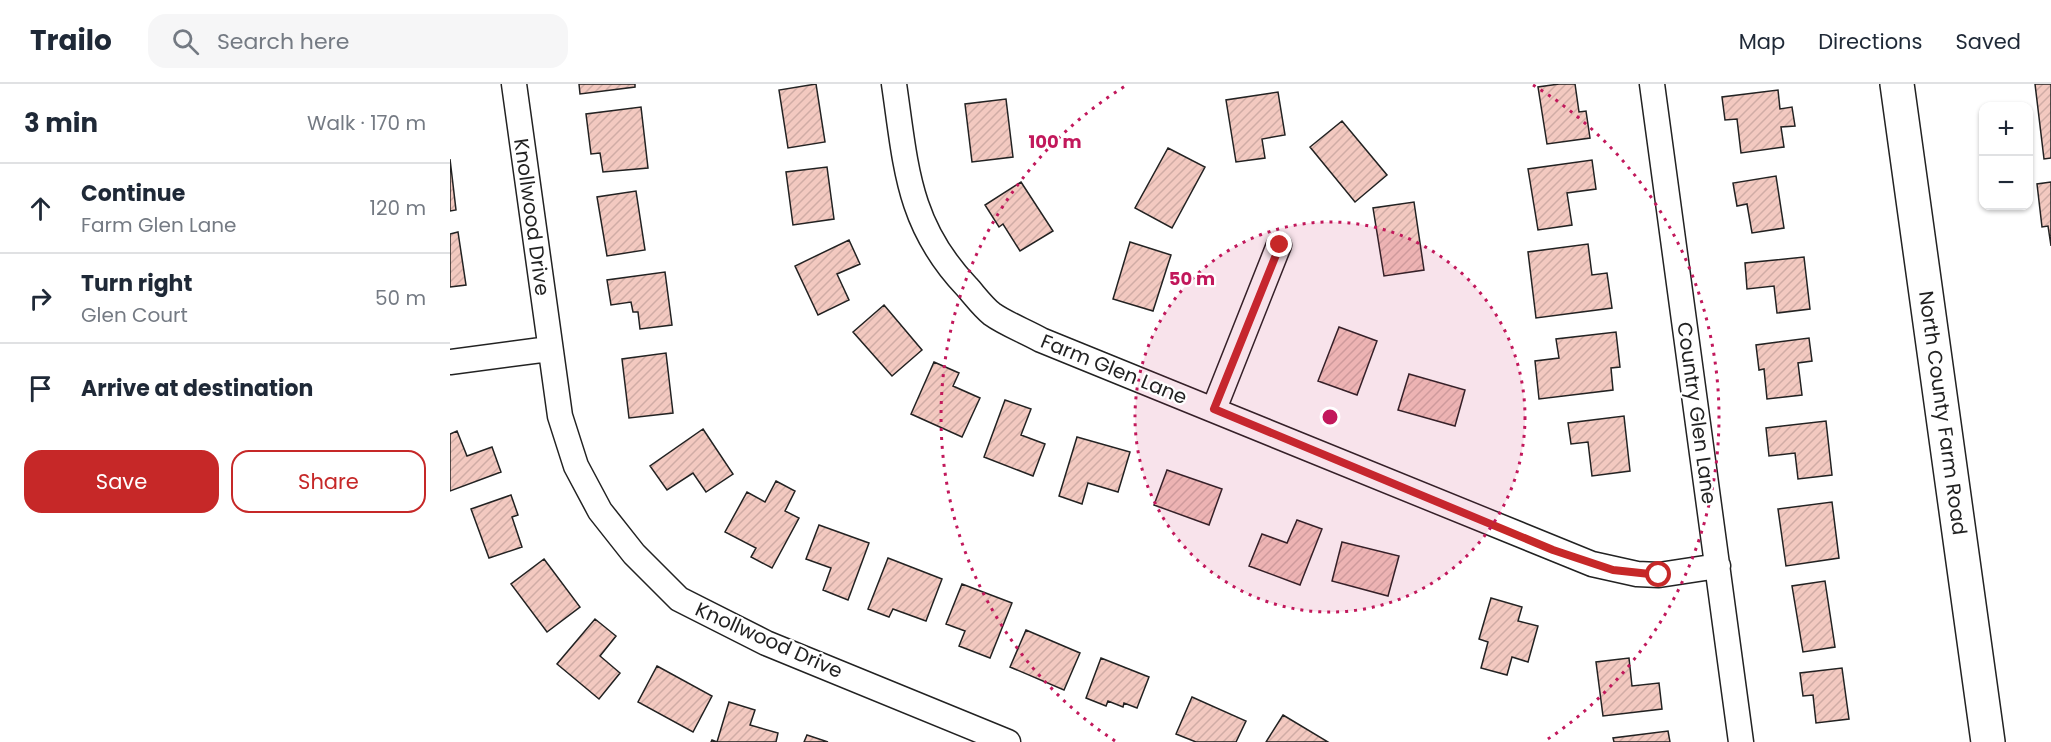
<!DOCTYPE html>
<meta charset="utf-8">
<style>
:root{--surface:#fff;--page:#f6f6f7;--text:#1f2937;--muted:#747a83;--line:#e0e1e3;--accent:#c62828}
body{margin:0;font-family:Poppins,sans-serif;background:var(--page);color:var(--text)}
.controls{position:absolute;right:18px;top:18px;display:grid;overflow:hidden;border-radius:12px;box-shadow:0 2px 4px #0004}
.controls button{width:54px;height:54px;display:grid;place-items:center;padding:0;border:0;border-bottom:2px solid var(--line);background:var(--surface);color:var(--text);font:30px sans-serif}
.stop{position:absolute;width:18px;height:18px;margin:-14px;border:4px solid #c62828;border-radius:50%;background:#fff}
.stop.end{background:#c62828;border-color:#fff;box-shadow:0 2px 6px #0008}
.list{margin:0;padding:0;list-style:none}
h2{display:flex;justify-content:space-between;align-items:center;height:78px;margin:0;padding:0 24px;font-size:26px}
h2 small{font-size:20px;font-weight:400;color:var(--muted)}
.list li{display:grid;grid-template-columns:39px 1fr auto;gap:18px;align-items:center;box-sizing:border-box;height:90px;padding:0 24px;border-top:2px solid var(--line)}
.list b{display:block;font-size:22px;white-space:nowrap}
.list p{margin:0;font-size:20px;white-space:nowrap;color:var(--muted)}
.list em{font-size:20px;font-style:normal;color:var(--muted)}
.actions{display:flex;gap:12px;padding:18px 24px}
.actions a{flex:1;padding:14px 0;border:2px solid var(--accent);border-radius:18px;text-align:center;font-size:21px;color:var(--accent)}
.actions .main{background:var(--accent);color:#fff}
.icon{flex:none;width:33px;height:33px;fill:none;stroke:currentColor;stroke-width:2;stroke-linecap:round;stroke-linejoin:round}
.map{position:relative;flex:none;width:1601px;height:658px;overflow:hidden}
header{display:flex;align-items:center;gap:36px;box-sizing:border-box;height:84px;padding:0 30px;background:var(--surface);border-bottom:2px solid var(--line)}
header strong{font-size:28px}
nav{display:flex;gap:33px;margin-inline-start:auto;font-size:21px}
.search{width:420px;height:54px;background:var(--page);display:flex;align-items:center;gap:15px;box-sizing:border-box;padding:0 21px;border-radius:18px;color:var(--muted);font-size:22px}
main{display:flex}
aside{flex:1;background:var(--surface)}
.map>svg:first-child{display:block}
</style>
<header>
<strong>Trailo</strong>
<div class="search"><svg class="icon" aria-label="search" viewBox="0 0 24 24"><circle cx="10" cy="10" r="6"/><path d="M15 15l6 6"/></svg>Search here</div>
<nav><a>Map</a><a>Directions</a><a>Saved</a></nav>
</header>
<main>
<aside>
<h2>3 min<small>Walk · 170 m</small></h2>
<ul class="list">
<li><svg class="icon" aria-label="ahead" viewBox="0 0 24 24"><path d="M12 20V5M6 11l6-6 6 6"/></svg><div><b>Continue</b><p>Farm Glen Lane</p></div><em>120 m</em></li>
<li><svg class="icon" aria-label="right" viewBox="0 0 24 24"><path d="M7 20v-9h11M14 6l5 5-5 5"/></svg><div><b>Turn right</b><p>Glen Court</p></div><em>50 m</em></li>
<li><svg class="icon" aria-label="arrive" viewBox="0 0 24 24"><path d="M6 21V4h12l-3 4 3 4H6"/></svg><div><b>Arrive at destination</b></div></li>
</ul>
<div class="actions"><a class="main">Save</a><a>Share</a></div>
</aside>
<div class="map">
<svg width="1601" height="658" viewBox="0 0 1601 658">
<defs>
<pattern id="building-hatch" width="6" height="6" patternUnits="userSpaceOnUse" patternTransform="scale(1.5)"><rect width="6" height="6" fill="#f3c9c0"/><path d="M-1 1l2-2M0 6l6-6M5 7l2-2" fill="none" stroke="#d0aca5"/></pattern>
</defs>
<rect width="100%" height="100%" fill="#fff"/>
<path fill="url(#building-hatch)" stroke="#222" stroke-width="1.5" d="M129 0H185V3L130 10Z
M366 0 375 58 338 64 329 6Z
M1109 0H1125L1129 28 1136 27 1140 54 1097 60 1088 3Z
M1585 0H1601V74L1594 75Z
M1328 6 1330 25 1342 23 1345 42 1331 43 1334 63 1291 69 1287 35 1275 36 1272 13Z
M828 8 835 51 812 55 815 74 786 78 776 16Z
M556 15 563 73 522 78 515 20Z
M191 23 198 84 153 88 150 69 141 70 136 30Z
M892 37 937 91 905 118 860 63Z
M718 64 755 83 722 144 685 124Z
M0 75 6 126 0 127Z
M1142 76 1146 105 1117 109 1122 141 1088 146 1078 85Z
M377 83 384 135 343 141 336 88Z
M1326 92 1334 144 1302 149 1297 120 1287 122 1283 99Z
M571 98 603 147 570 167 553 140 549 143 535 121Z
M1601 98V162L1598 142 1592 143 1587 100Z
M186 107 195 166 157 172 147 113Z
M964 118 974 186 934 192 923 124Z
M8 148 16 201 0 203V150Z
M399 156 410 180 387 190 399 216 368 231 345 182Z
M680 158 721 171 703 227 663 215Z
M1138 160 1142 191 1157 189 1162 224 1086 234 1078 168Z
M1354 173 1360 225 1327 229 1324 202 1297 205 1295 179Z
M215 188 222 241 190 245 188 228H183L181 218 161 221 157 196Z
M434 221 472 266 442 292 403 248Z
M889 243 927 257 907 311 868 297Z
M1166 248 1170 283 1161 284 1163 306 1089 315 1085 277 1109 274 1106 255Z
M1359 254 1362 277 1348 279 1352 311 1317 315 1314 285 1309 286 1306 261Z
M216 269 223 329 179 334 172 275Z
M484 278 509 289 503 302 530 314 512 353 461 330Z
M959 290 1015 306 1005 342 948 326Z
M555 316 581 325 571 351 595 360 583 392 534 373Z
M1174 332 1180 387 1142 392 1138 358 1121 360 1118 339Z
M1376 337 1382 391 1348 395 1345 369 1319 372 1316 344Z
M253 345 283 390 256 408 243 389 217 406 200 382Z
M7 347 17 372 42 363 51 388 0 407V350Z
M627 353 680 368 668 408 638 399 632 420 609 412Z
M717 386 772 405 759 441 704 421Z
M326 397 345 407 335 427 349 434 322 484 301 473 306 464 275 448 297 408 315 418Z
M61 411 68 431 62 433 72 463 39 474 21 425Z
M1382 418 1389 474 1336 482 1328 425Z
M847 436 872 445 850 501 799 482 812 450 837 459Z
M369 441 419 459 398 516 373 506 381 484 356 475Z
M892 458 949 472 938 512 882 497Z
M438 474 492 495 476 537 443 525 439 533 418 525Z
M94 475 130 523 97 548 61 500Z
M1375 497 1385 563 1353 568 1342 502Z
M512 500 562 519 540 574 509 562 515 547 496 540Z
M1041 514 1072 523 1068 537 1088 542 1078 578 1062 573 1057 591 1031 584 1038 558 1029 555Z
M145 535 166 552 150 572 170 589 149 615 107 580Z
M576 546 630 569 614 606 560 583Z
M651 574 699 593 687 624 674 619 673 623 658 617 656 622 636 614Z
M1179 574 1182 602 1209 599 1212 625 1153 632 1146 578Z
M207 582 262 612 243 648 188 618Z
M1392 584 1399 635 1366 639 1363 611 1353 612 1350 589Z
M742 613 796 637 786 658H746L726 650Z
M279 618 305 626 300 641 328 649 326 658H261L262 656 267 658Z
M833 631 878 658H816Z
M1218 647 1220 658H1164L1163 654Z
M357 651 378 658H354Z"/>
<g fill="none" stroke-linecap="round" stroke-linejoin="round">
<g stroke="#222" stroke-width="27">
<path id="minor" d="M64 0 110 332 126 382 150 427 184 470 229 515 316 559 558 658
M444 0C456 81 457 140 517 203 525 212 533 223 542 230 556 240 575 247 591 256L1142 480 1187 490 1209 491 1268 482
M1202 0 1291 658
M0 278 99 265
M764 325 829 161"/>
</g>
<g stroke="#222" stroke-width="36">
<path id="secondary" d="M1447 0 1538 658"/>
</g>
<use href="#minor" stroke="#fff" stroke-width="24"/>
<use href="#secondary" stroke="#fff" stroke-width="33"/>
</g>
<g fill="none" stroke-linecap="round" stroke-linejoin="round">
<path stroke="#c62828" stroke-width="8" d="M830 161 764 325 1103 466 1163 486 1209 491"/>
</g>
<circle cx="880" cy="333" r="195" fill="#c2185b" fill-opacity=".12"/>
<g fill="none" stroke="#c2185b" stroke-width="3" stroke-dasharray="3 6">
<circle cx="880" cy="333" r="195"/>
<path d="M665 657A389 389 0 0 1 677 1M1083 1A389 389 0 0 1 1095 657"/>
</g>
<g text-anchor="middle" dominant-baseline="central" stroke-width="4.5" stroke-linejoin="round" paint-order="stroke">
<g font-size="20" fill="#222" stroke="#fff">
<text transform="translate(82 133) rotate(82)">Knollwood Drive</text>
<text transform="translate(664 285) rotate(22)">Farm Glen Lane</text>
<text transform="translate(1247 329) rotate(82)">Country Glen Lane</text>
<text transform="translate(1493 329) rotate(82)">North County Farm Road</text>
<text transform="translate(319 556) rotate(24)">Knollwood Drive</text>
</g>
</g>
<circle cx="880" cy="333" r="9" fill="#c2185b" stroke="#fff" stroke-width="3"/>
<g font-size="18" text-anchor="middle" font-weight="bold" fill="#c2185b" stroke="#fff" stroke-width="4.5" stroke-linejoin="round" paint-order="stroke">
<text x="605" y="64">100 m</text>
<text x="742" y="201">50 m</text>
</g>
</svg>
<div class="controls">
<button>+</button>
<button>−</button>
</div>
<div class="stop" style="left:1209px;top:491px"></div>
<div class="stop end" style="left:830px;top:161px"></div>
</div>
</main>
